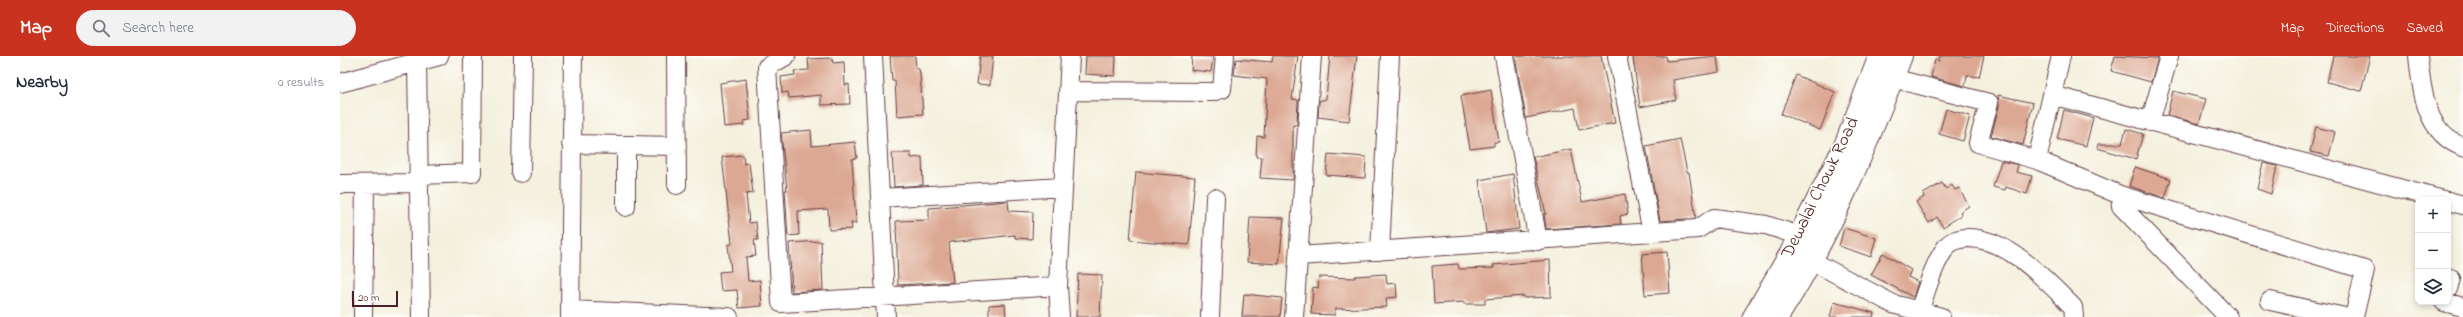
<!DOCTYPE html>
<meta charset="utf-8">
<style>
:root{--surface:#fff;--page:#f2f2f3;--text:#1f2937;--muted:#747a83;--line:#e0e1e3;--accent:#c8321e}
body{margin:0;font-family:"Indie Flower",sans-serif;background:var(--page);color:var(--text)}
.controls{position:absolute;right:12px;bottom:12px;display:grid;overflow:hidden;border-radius:8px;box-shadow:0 2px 6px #0003}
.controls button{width:36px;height:36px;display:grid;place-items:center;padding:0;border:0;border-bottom:1px solid var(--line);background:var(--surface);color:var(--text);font:20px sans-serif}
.scale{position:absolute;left:12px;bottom:10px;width:46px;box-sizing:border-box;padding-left:4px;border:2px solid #4a1f2b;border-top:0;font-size:11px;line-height:14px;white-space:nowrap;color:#4a1f2b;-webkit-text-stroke:3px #fdfcf7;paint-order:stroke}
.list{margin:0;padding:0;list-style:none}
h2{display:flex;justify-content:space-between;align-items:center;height:52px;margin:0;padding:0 16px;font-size:17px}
h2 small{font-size:13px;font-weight:400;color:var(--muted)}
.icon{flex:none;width:22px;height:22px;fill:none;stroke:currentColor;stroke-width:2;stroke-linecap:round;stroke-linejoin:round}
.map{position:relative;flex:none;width:2123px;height:261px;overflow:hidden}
header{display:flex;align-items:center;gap:24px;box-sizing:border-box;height:56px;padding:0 20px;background:var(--accent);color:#fff}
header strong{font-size:19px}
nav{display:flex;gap:22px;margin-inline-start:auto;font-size:14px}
.search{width:280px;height:36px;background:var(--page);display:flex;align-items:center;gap:10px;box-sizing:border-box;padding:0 14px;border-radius:22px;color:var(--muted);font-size:15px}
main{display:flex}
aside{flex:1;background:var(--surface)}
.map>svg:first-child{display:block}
</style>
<header>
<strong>Map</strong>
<div class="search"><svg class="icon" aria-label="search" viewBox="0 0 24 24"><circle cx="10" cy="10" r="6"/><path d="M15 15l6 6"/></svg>Search here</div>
<nav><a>Map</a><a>Directions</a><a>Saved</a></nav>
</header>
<main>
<aside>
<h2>Nearby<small>0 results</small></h2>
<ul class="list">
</ul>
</aside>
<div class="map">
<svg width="2123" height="261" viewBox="0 0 2123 261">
<rect width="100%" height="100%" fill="#fdfcf7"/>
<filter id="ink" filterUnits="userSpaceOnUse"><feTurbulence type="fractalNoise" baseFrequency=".025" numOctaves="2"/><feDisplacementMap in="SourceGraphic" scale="8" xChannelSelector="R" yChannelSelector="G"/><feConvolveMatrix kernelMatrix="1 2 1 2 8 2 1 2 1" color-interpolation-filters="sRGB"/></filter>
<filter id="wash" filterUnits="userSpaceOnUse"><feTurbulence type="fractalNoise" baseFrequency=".012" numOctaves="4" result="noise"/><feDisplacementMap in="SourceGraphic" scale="16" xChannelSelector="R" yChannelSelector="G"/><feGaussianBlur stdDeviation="0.9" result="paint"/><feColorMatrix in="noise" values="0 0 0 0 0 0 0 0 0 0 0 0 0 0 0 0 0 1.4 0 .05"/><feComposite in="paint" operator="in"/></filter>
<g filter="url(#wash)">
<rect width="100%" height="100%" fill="#f4f0dd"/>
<g id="blocks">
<path fill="#dca893" d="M550 0H575L576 13H579L580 18 583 58 557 60 555 25H552Z
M640 0H653L650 29 637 28Z
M746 0H776L775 20 745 18Z
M852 0 873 1 871 16 851 14Z
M933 0H958L952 43 958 44 957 69H953V124L920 122 922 101H916L917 80 924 81 927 23 894 19 896 3 932 6Z
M990 0H1017L1009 65 978 61 979 45 986 43Z
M1175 0H1261L1275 67 1239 74 1235 52 1186 62Z
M1300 0H1326L1327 5 1377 0 1379 16 1333 24 1336 44 1300 51 1293 2Z
M1600 0H1644L1639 21 1627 19 1625 30 1591 21 1595 4 1599 5Z
M1775 0 1818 2 1811 26 1771 15Z
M1993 0H2030L2021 35 1987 26Z
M492 2 493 7 504 6 505 29 509 28 510 48 481 49V39L449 42 448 36 442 37 441 21 455 19 454 15 469 14 468 3Z
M1456 19 1495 36 1480 74 1441 58Z
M406 23 410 64 403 65 404 69 384 71 380 27Z
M1151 34 1159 86H1154V90L1130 93 1121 40Z
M1833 35 1866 43 1859 68 1827 59Z
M1658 39 1693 47 1683 89 1651 80 1659 50Z
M1606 53 1630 60 1623 85 1599 78Z
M1724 54 1753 62 1746 90 1717 83Z
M1976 71 1995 76 1989 100 1970 96Z
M1786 73 1803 78 1796 103 1757 92 1758 88H1782Z
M471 74 472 90 515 86 517 102 512 103 516 167H511L512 173 489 174 488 153 458 155 459 179 448 180 445 134H447L441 77Z
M1340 83 1347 116H1349L1356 162 1320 165 1306 90Z
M1231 93 1242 146 1285 138 1288 158 1280 160 1281 168 1206 173 1204 158H1206L1193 101Z
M552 97H571V102L582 101 583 129 554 131Z
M988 98 1026 101 1025 122 986 119Z
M403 99 404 108 409 107 413 137 406 138 409 167 416 166 418 184H414L416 200 406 201 408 225 420 224 422 250 399 252 397 234 381 235 379 216 391 215 388 189 392 188 382 101Z
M1661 105 1678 109 1676 116 1692 120 1687 138 1666 131 1665 134 1653 131Z
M1923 107 1937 110 1931 138 1917 133Z
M1795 111 1831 123 1825 142 1789 130Z
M796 116 855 121 849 189 790 184Z
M1173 118 1179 173 1146 177 1139 124Z
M1602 127 1606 133 1612 129 1615 134 1619 132 1629 150 1620 156 1622 159 1603 171 1597 161 1589 167 1576 146 1584 141 1583 138Z
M668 145 669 155 693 156 692 183 675 182V179L611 186 609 187 613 226 558 229 556 165 589 164V152Z
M910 161 944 162 939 208 907 206Z
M1504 172 1536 182 1531 201 1499 190Z
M481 185 483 234 452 236 449 187Z
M1327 196 1330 237 1305 239 1302 198Z
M1543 197 1571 214 1568 221 1578 226 1573 241 1531 219Z
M1210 204 1211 241 1185 242 1184 240 1145 243V248H1124V246L1094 248 1092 210 1118 208 1119 213 1154 212 1153 209Z
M738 218 762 219 760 261H736Z
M1046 218 1047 228 1056 227 1057 241 1046 242 1047 251 995 253V259L971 258 973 231 978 232 979 221 1015 222V220Z
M904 238 942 242 940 261H902Z
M1494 246 1534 257 1533 261H1490Z
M665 248 666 261H649V249Z"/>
</g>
</g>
<g filter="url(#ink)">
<use href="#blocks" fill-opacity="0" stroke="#643e46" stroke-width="1"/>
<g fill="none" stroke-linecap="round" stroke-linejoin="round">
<g stroke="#643e46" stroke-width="20">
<path id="street" d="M336 0 337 129
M446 0 427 11 441 247 718 230
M533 0 546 261
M1164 0 1198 185
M1277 0 1312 177
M2078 0C2082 35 2085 77 2123 91
M77 6 81 261
M1552 22 1649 47 1638 87 1697 104 1780 139 2025 214 2014 261
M0 27 99 0
M728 35 872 36 882 33 885 0
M1712 39 2103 144
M1810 66 1829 0
M231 88 286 89V151
M286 89 337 90
M1697 104 1721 0
M181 117 183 0
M78 119 132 117 133 0
M0 128 78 127
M1780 139 1781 150 1888 261
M540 142 723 131
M2108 145 2123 149
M1040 195 1050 0
M958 200 1358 173 1374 162 1426 169 1460 180
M1470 204 1553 248 1601 261
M2108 233 2111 223
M1930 245 2005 261
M2104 246 2123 251
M230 254 389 261
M1579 255C1587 234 1593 208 1607 190 1612 184 1619 183 1626 182 1667 181 1706 224 1733 251L1734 261
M23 261 25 128
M230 261 233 0
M720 261 718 230 730 0
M870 261 875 142
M954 261 972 0"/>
</g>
<g stroke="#643e46" stroke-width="24">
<path id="secondary" d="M1414 261 1451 197 1505 90 1540 0
M1437 261C1490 181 1526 89 1561 0"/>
</g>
<use href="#street" stroke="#fff" stroke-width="18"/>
<use href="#secondary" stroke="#fff" stroke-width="22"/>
</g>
</g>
<g text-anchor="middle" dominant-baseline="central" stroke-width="3.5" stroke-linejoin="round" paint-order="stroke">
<g font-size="18" fill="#4a1f2b" stroke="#fdfcf7">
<text transform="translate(1481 132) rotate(-64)">Dewalai Chowk Road</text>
</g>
</g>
</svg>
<div class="controls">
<button>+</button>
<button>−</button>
<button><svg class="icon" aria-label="layers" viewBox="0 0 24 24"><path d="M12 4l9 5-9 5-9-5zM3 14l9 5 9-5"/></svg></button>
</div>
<div class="scale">20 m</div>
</div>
</main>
